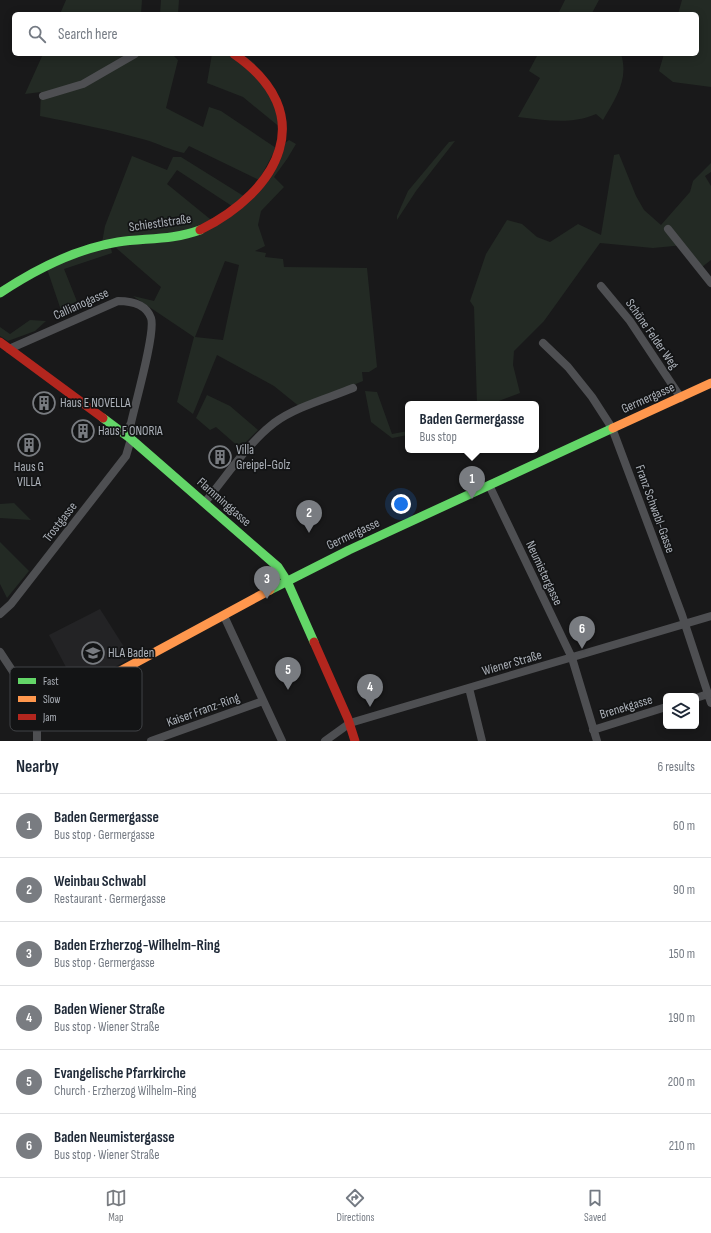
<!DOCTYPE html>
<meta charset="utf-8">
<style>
:root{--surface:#fff;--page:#f6f6f7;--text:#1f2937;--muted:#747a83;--line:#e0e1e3;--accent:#797c81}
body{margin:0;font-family:"Sofia Sans Condensed",sans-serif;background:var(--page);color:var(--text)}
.controls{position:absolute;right:12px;bottom:12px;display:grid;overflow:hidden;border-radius:6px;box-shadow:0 2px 10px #0003}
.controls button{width:36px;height:36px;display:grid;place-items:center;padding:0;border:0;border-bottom:1px solid var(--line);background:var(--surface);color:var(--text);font:20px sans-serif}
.you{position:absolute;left:401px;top:504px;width:14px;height:14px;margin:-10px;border:3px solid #fff;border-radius:50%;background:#1a73e8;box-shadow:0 0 0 6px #1a73e833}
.badge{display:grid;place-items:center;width:26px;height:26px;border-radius:50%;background:var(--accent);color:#fff;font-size:13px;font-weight:700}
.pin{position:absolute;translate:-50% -33px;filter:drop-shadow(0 1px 2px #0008)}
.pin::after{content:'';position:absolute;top:21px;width:14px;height:12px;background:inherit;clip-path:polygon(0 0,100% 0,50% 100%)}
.popup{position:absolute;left:405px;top:401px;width:134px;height:52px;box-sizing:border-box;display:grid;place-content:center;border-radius:6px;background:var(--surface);filter:drop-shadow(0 1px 3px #0005);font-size:13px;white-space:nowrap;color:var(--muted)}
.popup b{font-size:15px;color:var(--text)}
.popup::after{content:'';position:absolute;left:50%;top:100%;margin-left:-8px;border:8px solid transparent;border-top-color:var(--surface)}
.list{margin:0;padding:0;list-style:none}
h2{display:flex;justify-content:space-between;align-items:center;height:52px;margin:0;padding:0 16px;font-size:17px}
h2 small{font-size:13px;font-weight:400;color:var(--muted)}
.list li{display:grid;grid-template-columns:26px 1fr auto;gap:12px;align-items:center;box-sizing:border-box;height:64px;padding:0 16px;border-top:1px solid var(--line)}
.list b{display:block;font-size:15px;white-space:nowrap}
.list p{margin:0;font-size:13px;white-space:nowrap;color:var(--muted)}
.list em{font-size:13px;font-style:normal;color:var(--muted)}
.icon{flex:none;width:22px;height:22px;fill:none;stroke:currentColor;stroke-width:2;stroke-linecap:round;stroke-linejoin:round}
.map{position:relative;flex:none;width:711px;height:741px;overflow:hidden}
.search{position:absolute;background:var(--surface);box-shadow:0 2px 10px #0003;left:12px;right:12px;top:12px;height:44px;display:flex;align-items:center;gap:10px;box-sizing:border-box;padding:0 14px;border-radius:6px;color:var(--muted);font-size:15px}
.sheet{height:436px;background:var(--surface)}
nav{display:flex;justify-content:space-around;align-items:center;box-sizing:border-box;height:56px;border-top:1px solid var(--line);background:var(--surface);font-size:11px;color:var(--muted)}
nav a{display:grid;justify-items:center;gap:2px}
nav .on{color:var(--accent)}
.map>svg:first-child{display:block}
</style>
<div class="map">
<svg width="711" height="741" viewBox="0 0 711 741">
<rect width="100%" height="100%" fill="#19191a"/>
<path fill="#232325" d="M100 609 131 658 77 688 49 635Z"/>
<path fill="#232a24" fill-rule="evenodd" d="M66 0H142L141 14H60Z
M161 0H179L178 14H160Z
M565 0H599L592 13 593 14H558Z
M682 0H711V87L673 82 659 71 664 54H697V14H678Z
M43 54H172L178 60 166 108 203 127 209 107 221 111 276 148 259 180 189 146 184 153C170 150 159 144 146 140 111 130 75 123 40 116L41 92 25 94Z
M212 54H242L254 63 287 133 243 97 207 83Z
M538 54H621C629 79 616 98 603 120L596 114C571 125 545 120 518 117L540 78 529 71Z
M289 140 296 144 287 159 274 177 284 187 261 211 258 225 265 246 255 251 266 253 265 257 283 259 284 267 367 268 377 367 369 372H362L363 381 300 407 274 386 217 355 193 414 177 402 194 337 133 296 154 301 161 287 115 247 102 243 105 226 132 156 167 170 173 157H181L250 200C265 187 283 164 285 143ZM177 170 238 210 210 219 167 184ZM225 261 239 265 223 340 195 337Z
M455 141 416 191 397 220V216L408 191 449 142Z
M619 154 636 196 644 210 661 225 690 192 693 181 711 163V172L705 176 711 186V260L702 267 684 245 653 248 600 243 544 321 514 351 513 365 520 393 491 404H477L474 307 470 301 486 254 507 220 522 224 537 237 550 242 578 224 601 235 614 155Z
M111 248 112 253 64 269 80 309 63 316 47 269 78 256Z
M30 320 46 321 35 331 8 341 0 336V327L10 334Z
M365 391 377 392 392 434 408 431V435L392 438 371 422Z
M207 395 230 406 258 430 240 448 216 427 210 430 196 418Z
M14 503 31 520 0 518V504Z
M0 542 29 571 7 598 0 584Z"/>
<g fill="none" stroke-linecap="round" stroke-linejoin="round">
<path stroke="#4e4f52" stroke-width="8" d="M43 96 83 84 135 54
M668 229 711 283
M601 286 630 321 681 398
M543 343 568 367 592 397 612 428 682 615 711 703
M9 349 118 301C131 301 146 304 151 318 156 332 135 404 131 423L125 435
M489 485 572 658 597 741
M205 502C226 477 248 443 274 423 295 407 329 398 353 388
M0 614 11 604 126 456 131 439
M224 616 282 741
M0 652 29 696 37 716V741
M469 688 482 741
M696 698 708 694
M593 730 666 707
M151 741 263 701
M325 741 350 723 711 616"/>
<path stroke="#63d668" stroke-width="9" d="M0 293C36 269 75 249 118 242 146 238 173 240 200 230
M103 418 131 439 278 567 287 581 314 642
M270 590 349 550 613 428"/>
<path stroke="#ff974d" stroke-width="9" d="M613 428 711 383
M37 716 270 590"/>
<path stroke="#b3261e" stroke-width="9" d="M200 230C279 191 321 114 234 54
M0 342 103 418
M314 642 348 719 355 741"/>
</g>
<defs>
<g id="building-ring" transform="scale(1.15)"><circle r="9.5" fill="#131415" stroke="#797c81" stroke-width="1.5"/><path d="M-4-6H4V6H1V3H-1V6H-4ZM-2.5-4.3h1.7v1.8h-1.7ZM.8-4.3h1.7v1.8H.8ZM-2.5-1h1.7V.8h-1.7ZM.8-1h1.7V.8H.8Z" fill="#797c81"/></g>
<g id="school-ring" transform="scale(1.15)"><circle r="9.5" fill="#131415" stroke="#797c81" stroke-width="1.5"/><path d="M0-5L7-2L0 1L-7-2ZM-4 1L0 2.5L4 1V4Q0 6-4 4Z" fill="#797c81"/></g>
</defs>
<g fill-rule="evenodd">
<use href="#building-ring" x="44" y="403"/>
<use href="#building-ring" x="83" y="431"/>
<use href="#building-ring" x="29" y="445"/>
<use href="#building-ring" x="220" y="457"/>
<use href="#school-ring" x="93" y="653"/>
</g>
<g text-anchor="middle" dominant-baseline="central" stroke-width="3.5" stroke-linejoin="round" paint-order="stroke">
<g font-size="13" fill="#acb1b9" stroke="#131415">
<text transform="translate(160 223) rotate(-8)">Schiestlstraße</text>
<text transform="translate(81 304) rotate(-24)">Callianogasse</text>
<text transform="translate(652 334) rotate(55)">Schöne Felder Weg</text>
<text transform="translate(648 398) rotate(-24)">Germergasse</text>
<text transform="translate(224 502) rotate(41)">Flamminggasse</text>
<text transform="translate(655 509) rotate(70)">Franz Schwabl-Gasse</text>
<text transform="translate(60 522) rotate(-52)">Trostgasse</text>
<text transform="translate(353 534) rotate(-25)">Germergasse</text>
<text transform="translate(544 573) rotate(65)">Neumistergasse</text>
<text transform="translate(512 663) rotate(-16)">Wiener Straße</text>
<text transform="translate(626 707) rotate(-17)">Brenekgasse</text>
<text transform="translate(203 710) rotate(-20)">Kaiser Franz-Ring</text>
</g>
<g font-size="13" fill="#acb1b9" stroke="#131415" text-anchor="start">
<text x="60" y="403">Haus E NOVELLA</text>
<text x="98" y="431">Haus F ONORIA</text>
<text x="236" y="450">Villa<tspan x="236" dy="15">Greipel-Golz</tspan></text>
<text x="29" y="467" text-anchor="middle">Haus G<tspan x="29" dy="15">VILLA</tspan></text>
<text x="108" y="653">HLA Baden</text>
</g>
</g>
<rect x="10" y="667" width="132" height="64" rx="6" fill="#131415" stroke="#414346" stroke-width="1"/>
<rect x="18" y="678" width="18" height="6" fill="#63d668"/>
<rect x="18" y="696" width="18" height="6" fill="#ff974d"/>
<rect x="18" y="714" width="18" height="6" fill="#b3261e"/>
<g font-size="11" fill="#acb1b9">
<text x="43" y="685">Fast</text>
<text x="43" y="703">Slow</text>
<text x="43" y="721">Jam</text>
</g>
</svg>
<div class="controls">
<button><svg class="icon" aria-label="layers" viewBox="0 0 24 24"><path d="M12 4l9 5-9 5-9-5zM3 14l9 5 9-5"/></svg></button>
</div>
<div class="you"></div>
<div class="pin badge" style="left:472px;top:499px">1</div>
<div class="popup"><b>Baden Germergasse</b>Bus stop</div>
<div class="pin badge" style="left:309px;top:533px">2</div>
<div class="pin badge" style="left:267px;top:599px">3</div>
<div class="pin badge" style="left:370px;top:707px">4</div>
<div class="pin badge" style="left:288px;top:690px">5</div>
<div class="pin badge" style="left:582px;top:649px">6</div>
<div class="search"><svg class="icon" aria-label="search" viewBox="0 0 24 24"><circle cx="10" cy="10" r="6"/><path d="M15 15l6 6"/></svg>Search here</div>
</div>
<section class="sheet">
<h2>Nearby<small>6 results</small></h2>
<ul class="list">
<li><span class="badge">1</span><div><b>Baden Germergasse</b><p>Bus stop · Germergasse</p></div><em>60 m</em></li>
<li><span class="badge">2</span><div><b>Weinbau Schwabl</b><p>Restaurant · Germergasse</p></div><em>90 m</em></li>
<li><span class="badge">3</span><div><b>Baden Erzherzog-Wilhelm-Ring</b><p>Bus stop · Germergasse</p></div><em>150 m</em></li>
<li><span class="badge">4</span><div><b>Baden Wiener Straße</b><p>Bus stop · Wiener Straße</p></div><em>190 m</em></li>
<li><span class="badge">5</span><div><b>Evangelische Pfarrkirche</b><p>Church · Erzherzog Wilhelm-Ring</p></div><em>200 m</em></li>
<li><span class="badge">6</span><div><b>Baden Neumistergasse</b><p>Bus stop · Wiener Straße</p></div><em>210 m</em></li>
</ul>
</section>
<nav>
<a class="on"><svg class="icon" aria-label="map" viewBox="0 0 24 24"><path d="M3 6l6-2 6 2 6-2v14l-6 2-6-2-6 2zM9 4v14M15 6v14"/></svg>Map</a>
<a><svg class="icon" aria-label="directions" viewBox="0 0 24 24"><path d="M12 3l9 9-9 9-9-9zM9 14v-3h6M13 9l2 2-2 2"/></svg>Directions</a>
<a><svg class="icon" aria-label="saved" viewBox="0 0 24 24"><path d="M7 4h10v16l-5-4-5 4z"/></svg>Saved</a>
</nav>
